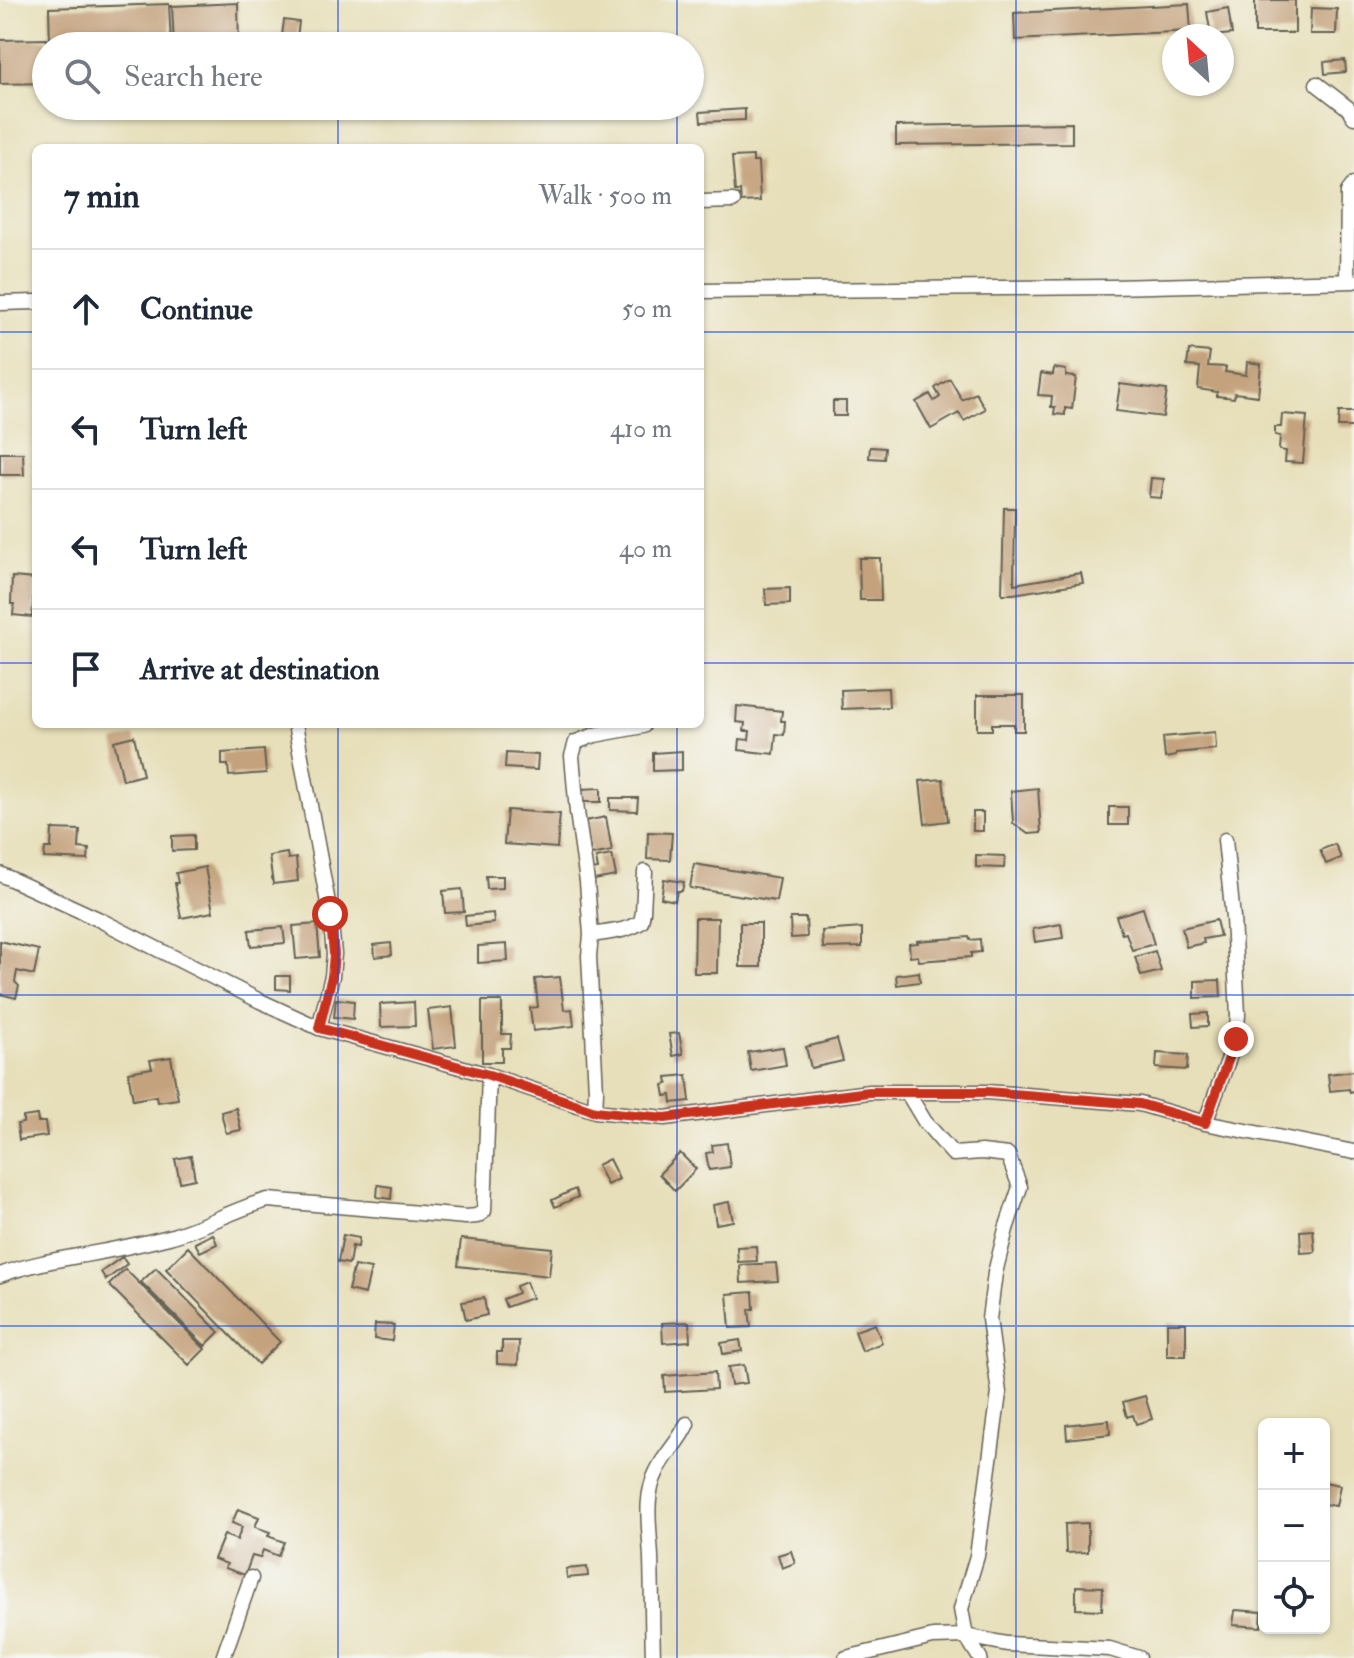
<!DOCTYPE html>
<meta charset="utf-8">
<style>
:root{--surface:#fff;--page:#f2f2f3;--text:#1f2937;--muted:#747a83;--line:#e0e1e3}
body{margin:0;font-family:"IM FELL Double Pica",serif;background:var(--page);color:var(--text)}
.controls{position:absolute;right:24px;bottom:24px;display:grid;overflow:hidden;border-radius:12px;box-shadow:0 2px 6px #0004}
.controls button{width:72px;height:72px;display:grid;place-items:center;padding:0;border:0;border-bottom:2px solid var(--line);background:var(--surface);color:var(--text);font:40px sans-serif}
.compass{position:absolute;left:1162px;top:24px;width:72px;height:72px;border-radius:50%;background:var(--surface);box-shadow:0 2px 6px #0004;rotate:334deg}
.stop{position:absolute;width:24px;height:24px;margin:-18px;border:6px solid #c8321e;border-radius:50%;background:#fff}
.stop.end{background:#c8321e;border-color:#fff;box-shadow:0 2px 8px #0008}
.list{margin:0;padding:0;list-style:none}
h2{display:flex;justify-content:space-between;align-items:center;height:104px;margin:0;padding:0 32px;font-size:34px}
h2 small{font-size:26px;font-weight:400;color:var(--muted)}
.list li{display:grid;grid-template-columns:52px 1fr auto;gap:24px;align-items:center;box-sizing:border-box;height:120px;padding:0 32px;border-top:2px solid var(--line)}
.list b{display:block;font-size:30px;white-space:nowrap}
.list em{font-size:26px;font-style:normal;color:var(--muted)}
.icon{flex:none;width:44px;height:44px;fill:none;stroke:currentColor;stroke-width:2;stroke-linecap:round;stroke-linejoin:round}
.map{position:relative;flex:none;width:1354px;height:1658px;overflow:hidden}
.search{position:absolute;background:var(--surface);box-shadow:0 2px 6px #0004;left:32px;top:32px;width:672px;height:88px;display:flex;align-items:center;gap:20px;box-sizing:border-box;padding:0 28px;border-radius:44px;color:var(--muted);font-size:30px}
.panel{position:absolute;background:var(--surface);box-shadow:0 2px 6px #0004;left:32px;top:144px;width:672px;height:584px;border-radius:12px}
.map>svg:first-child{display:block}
</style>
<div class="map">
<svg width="1354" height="1658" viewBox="0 0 1354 1658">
<rect width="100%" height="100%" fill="#f6f6f2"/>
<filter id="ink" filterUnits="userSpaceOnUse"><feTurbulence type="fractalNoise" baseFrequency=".0125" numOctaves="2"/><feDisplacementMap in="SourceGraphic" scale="16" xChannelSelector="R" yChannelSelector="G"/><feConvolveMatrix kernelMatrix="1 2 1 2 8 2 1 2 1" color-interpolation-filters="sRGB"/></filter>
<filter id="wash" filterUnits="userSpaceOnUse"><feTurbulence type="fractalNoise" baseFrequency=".006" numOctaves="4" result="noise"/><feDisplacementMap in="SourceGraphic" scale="32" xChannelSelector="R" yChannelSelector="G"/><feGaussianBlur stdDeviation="1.8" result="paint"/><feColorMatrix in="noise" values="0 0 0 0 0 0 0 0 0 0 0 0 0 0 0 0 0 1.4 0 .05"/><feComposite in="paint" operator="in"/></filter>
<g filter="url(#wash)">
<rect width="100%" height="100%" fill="#e7dfb9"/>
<g id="blocks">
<path fill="#c4a27d" d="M1255 0H1295V33H1255Z
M238 3 239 46H174L172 6Z
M169 4 171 46H50L49 8Z
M1189 4 1191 31 1015 40 1014 13Z
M1228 8 1232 34 1211 36 1207 12Z
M1311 8 1337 9 1336 34H1310Z
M284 20 299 22 296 46 281 44Z
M47 39 46 83 0 84V40Z
M350 39H373L374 46H350Z
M1345 60 1346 72 1325 74 1324 62Z
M745 109V120L701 122 700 112Z
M1072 123V143L896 145V126Z
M753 156V162H758L760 201 741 202 740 191H735L732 157Z
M1189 350 1210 352 1208 366 1226 367 1225 372 1246 375 1247 362 1261 364 1258 396 1235 393 1234 398 1217 396V392L1198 389 1200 367 1187 366Z
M1054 368 1066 370V376L1076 377 1072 409 1065 408V415L1054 414 1055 407H1051L1052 396 1038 395 1041 373 1053 375Z
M950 379 962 400 976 393 985 409 964 421 959 413 931 429 916 402 930 394 934 401 940 397 935 388Z
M1120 384 1167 390 1163 417 1116 411Z
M833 401H846V416H833Z
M1339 412H1354V427H1338Z
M1282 414 1307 416 1303 463 1285 462 1286 451 1279 450 1280 436 1275 435V427H1281Z
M870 447 885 448 884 459 869 458Z
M0 453H23L24 475H0Z
M1151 478 1164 479 1161 498 1149 497Z
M1004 508H1015L1014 584 1081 573 1083 583 1013 594H1002Z
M859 558H880L881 600H860Z
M12 577 35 579 32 617 13 615 14 604H11Z
M790 588V604L766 605 765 589Z
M888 688 889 707 842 709 841 690Z
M977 695H1024V731H1014V724H992V730H977Z
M737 706 782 711 781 721H785L784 735 776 734 774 754 739 750 740 739 749 740 750 731H744L745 723 736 722Z
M1215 732 1216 749 1176 753V756L1165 758 1163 737Z
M134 736 143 775 123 780 114 741Z
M264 750 266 773 229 776 228 765H222V753Z
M682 751V770L653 771V753Z
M506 753 538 755 537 770 505 768Z
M943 779 948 821 925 824 920 781Z
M601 788V802H581V789Z
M1038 788 1041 833 1028 834 1013 823 1011 791Z
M610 798H638L637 811 610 810Z
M1109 807H1128V825H1109Z
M507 810 560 814 557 848 504 844Z
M973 812H983V831H973Z
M606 817 612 851 591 855 585 821Z
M52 829 80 830 79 848 89 849 88 860 44 858 45 848H51Z
M648 832 672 833 670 860 647 859Z
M194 835V850L172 851V836Z
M1335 844 1341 858 1326 864 1320 850Z
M287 853 288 859 296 858 298 881 273 884 269 856Z
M612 855 616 876 594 880 592 870 598 869 596 858Z
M976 855 1005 856 1004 868 976 867Z
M694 864 780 878 776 901 690 888Z
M205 867 213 912 181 918 175 883H178L176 873Z
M486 876H503V888L487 889Z
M664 879 684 882 682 891H677L675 901 661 898Z
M462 889 464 912 445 913 443 891Z
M1143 908 1154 944 1132 950 1126 933 1122 934 1116 916Z
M493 913 494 923 466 926 465 916Z
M695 918H718L717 973H694Z
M790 918H806L807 937 791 938Z
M1216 920 1220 936 1203 939 1204 943 1186 947 1182 928Z
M740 923H761V967H740Z
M317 924 320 957 296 959 293 926Z
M1061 924 1063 938 1035 942 1033 929Z
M283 927 285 943 251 946 249 930Z
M862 928V947L823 948 822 931Z
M969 937 970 940 980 939 981 952 971 953V957L919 961 918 956 910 957 909 944 918 943 917 941Z
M0 941 39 950 34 975 17 971 15 982 19 986 16 998 0 994Z
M391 943 392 955 375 957 374 945Z
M507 944 508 961 478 963V946Z
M1155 951 1161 971 1141 976 1135 957Z
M919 972 920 982 897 985 896 975Z
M276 976H290V990L276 989Z
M560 977 564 1010 572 1009 574 1026 533 1031 530 1008 538 1007 535 979Z
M1220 980 1221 997 1195 998V981Z
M336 999 354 1001 353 1019 334 1017Z
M482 1001H502V1034H511L510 1048H502V1062H482Z
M414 1002 415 1026 381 1027 380 1004Z
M452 1007 456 1046 433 1049 428 1010Z
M1208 1013V1026L1193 1027 1192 1014Z
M679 1033 683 1054 673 1056 669 1034Z
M837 1039 843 1061 811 1068 806 1047Z
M783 1047 786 1065 751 1071 748 1052Z
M1157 1053 1188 1055 1187 1070 1156 1068Z
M171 1057 178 1099 157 1102 156 1096 133 1100 128 1072 152 1068 150 1060Z
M1354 1071V1091L1350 1092 1349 1089 1330 1091 1328 1074Z
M687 1075 690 1101 672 1103 671 1095 665 1096 663 1085 668 1084 667 1077Z
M236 1108 241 1130 226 1133 221 1112Z
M37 1115 38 1122H45L47 1136 19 1140 17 1124 23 1123V1117Z
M727 1143 730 1167 709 1170 706 1153 713 1152 712 1145Z
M680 1153 696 1169 675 1191 659 1174Z
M191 1156 195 1179 180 1182 175 1159Z
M609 1159 619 1179 607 1185 597 1165Z
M378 1185 392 1187 391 1199 377 1197Z
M575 1189 578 1197 555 1207 552 1200Z
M729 1202 733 1221 716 1224 713 1205Z
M1313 1230 1315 1252 1301 1253 1300 1231Z
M213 1234 217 1244 200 1252 195 1243Z
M343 1235 359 1238 358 1247 352 1246 349 1264 338 1262Z
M461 1239 552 1248 549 1276 458 1266Z
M756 1246 757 1261 738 1262 737 1247Z
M188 1247 280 1342 258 1364 166 1269Z
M122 1257 127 1264 106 1280 101 1272Z
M776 1263 778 1281 741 1283 740 1265Z
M354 1266 371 1269 365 1294 348 1290Z
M156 1268 219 1332 205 1346 141 1282Z
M125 1269 205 1349 189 1365 109 1285Z
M526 1282 532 1298 506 1307 503 1299 518 1293 516 1286Z
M753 1292 754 1309H749L751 1327 730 1328 727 1294Z
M484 1298 487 1315 466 1320 462 1302Z
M689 1322 690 1341 663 1343 662 1323Z
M1167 1323H1186V1356H1167Z
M375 1324 394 1325 392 1341 374 1339Z
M875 1324 882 1343 862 1351 855 1331Z
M740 1340 742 1351 723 1354 721 1343Z
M502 1341H519L518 1365 497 1364V1352H502Z
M744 1365 747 1383 731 1385 728 1367Z
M715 1372 716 1389 665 1392 664 1376Z
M1145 1396 1152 1419 1136 1424 1133 1415 1127 1417 1123 1402Z
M1109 1420 1110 1434 1067 1439 1066 1425Z
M1324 1482 1340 1485 1336 1506 1324 1504Z
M238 1509 259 1517 255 1527 270 1532 268 1536 284 1542 278 1556 263 1550 260 1558 252 1556 245 1575 225 1568 227 1564 214 1559 224 1535 237 1540 242 1527 232 1523Z
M1088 1523V1552L1066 1553 1065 1524Z
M791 1551 795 1563 782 1568 778 1555Z
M587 1567 588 1576 567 1578 566 1569Z
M1076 1586 1103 1587 1102 1610 1076 1609Z
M1235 1610 1262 1612 1261 1627 1233 1625Z"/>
</g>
</g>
<g filter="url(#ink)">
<use href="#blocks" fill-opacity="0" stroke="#636053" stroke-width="2"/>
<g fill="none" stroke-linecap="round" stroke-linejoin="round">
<g stroke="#636053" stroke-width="17">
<path id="minor" d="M1317 84 1348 108 1354 117
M700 202 733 201
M1347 281 1348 192 1354 184
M700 291 1112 287 1354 281
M0 303 36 302
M295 724 330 914 334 954 332 976 319 1028
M0 874 98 919 260 1001 319 1028 489 1075 595 1111 665 1118 869 1092H987L1140 1104 1205 1123 1354 1152
M591 935C608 932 626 932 641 922L643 912 645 872
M907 1092 925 1122 953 1154 982 1152 1008 1155 1020 1187 1006 1229 995 1273 989 1319 999 1393 977 1556 961 1609 966 1636 980 1658
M595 1111 596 1091 589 956 591 935 587 882 577 812 572 756 576 742 595 735 643 726
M1205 1123 1236 1039 1238 1015 1233 918 1225 840
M0 1275C27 1265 56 1260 84 1255 113 1250 141 1244 169 1237 203 1228 234 1209 268 1200L466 1217 477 1216 484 1211 489 1075
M223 1658 251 1578
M653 1658C652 1625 652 1591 651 1558 650 1529 643 1498 657 1471 665 1454 679 1442 687 1424
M846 1658 933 1637 966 1636 1007 1644 1110 1649 1139 1658"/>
</g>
<use href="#minor" stroke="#fff" stroke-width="14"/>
</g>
</g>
<g fill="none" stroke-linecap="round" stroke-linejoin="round" filter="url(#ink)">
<path stroke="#c8321e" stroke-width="10" d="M330 914 334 954 332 976 319 1028 489 1075 595 1111 665 1118 869 1092H987L1140 1104 1205 1123 1236 1039"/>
</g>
<path fill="none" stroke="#1d4ed8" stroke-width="2" stroke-opacity="0.55" d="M338 0V46M677 0V46M1016 0V1658M338 106V148M677 106V148M0 332H36M700 332H1354M0 663H36M700 663H1354M338 724V1658M677 724V1658M0 995H1354M0 1326H1354"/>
</svg>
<div class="controls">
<button>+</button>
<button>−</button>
<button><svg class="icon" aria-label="locate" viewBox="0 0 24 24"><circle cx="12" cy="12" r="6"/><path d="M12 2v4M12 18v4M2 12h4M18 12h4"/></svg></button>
</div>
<svg class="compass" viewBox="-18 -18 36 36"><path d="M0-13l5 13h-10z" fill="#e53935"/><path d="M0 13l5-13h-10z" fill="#747a83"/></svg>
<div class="stop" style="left:330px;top:914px"></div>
<div class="stop end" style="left:1236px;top:1039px"></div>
<div class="search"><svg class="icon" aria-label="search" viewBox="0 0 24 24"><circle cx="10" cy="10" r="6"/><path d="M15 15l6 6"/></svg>Search here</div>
<section class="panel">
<h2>7 min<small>Walk · 500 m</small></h2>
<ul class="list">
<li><svg class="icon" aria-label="ahead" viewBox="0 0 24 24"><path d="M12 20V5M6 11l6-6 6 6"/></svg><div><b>Continue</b></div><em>50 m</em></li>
<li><svg class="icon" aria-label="left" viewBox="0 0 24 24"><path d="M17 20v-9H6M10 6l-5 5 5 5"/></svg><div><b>Turn left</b></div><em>410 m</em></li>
<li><svg class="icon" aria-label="left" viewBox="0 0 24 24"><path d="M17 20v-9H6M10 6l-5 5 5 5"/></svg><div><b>Turn left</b></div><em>40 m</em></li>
<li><svg class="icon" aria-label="arrive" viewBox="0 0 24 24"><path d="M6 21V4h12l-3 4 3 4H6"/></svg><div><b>Arrive at destination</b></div></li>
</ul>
</section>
</div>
